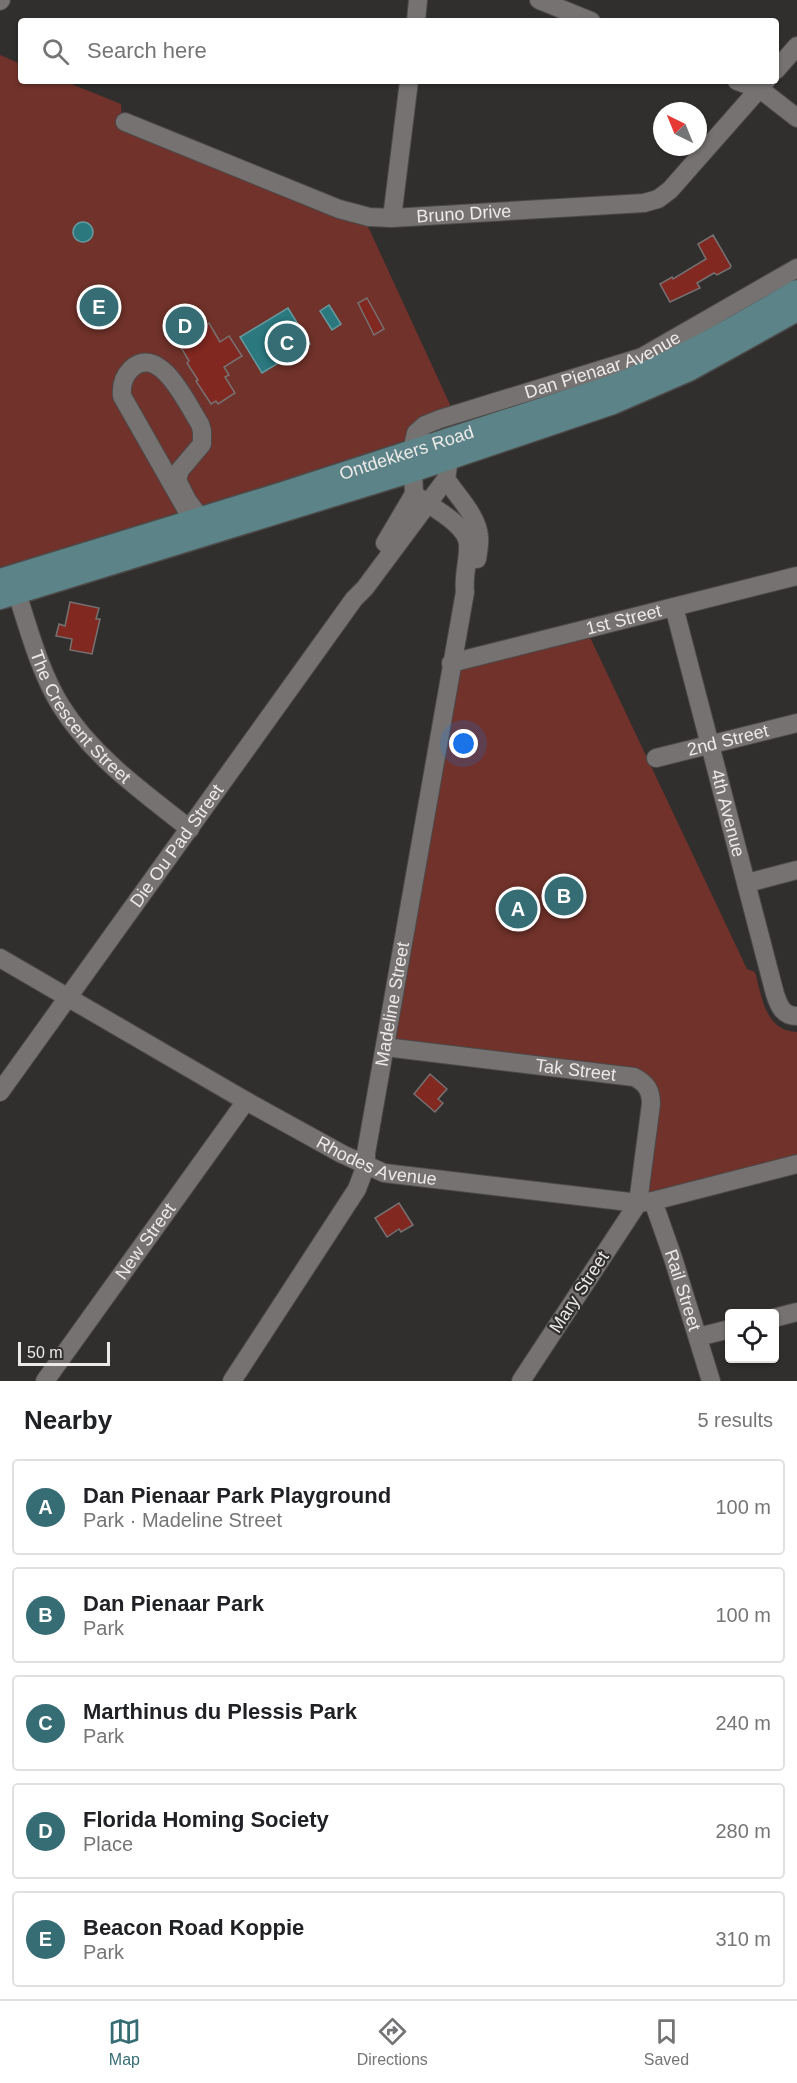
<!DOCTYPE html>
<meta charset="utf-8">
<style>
:root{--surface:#fff;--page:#f6f6f6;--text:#202124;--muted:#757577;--line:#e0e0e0;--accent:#366d75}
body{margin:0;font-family:Helvetica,sans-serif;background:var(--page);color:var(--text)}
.controls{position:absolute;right:18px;bottom:18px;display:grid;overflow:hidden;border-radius:6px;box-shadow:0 2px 4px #0004}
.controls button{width:54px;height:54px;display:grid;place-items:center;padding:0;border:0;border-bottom:2px solid var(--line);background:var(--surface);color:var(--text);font:30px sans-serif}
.compass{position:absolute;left:653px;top:102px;width:54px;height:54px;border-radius:50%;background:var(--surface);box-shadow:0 2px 4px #0004;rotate:317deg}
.scale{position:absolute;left:18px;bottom:15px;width:92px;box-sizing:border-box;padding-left:6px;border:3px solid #eceae9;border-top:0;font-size:16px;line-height:21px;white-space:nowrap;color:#eceae9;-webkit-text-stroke:4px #312e2e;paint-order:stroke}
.you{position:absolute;left:464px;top:744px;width:21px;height:21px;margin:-15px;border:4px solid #fff;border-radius:50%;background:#1a73e8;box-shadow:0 0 0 9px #1a73e833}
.badge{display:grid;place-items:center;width:39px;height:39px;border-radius:50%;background:var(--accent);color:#fff;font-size:20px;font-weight:700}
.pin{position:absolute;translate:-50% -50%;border:3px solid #fff;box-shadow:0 2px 6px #0006}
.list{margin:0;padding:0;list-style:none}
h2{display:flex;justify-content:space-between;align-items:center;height:78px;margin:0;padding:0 24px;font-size:26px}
h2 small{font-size:20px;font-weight:400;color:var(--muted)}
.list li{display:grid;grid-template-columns:39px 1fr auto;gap:18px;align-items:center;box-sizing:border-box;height:96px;margin:0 12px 12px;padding:0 12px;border:2px solid var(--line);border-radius:6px}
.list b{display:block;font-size:22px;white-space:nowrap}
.list p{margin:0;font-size:20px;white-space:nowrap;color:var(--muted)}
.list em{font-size:20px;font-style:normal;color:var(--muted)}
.icon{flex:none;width:33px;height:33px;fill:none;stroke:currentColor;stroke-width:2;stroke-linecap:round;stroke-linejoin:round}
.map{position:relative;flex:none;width:797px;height:1381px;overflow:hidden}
.search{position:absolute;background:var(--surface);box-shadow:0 2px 4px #0004;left:18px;right:18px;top:18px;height:66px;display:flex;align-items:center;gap:15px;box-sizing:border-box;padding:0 21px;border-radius:6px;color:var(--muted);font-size:22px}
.sheet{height:618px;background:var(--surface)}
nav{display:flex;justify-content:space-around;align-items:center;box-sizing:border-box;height:84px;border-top:2px solid var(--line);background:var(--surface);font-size:16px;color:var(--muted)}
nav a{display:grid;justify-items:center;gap:3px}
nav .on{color:var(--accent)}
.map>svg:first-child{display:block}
</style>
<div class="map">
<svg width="797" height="1381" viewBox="0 0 797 1381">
<rect width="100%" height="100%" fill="#312e2e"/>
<path fill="#70322a" d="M0 55 21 64V81H64L69 83 121 104 122 120 365 220 453 411 409 445 0 573Z
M588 633 747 969 755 972C762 997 765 1031 797 1032V1160L642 1198 653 1089 390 1043 454 667Z"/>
<path fill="#2b787f" stroke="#659a9f" stroke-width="1.5" d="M73 232a10 10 0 1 1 20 0a10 10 0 1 1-20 0Z
M329 305 341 324 332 330 320 311Z
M288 308 310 344 262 373 240 337Z"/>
<path fill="#812820" stroke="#767272" stroke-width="1.5" d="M713 235 731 266 730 268 717 275 714 273 697 283 700 288 670 302 660 284 672 277 673 279 706 259 698 244Z
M367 298 384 329 374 335 358 303Z
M187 315 198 330 209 323 220 342 229 336 242 356 224 367 229 375 225 377 235 393 218 404 216 401 211 404 196 381 198 380 187 363 189 361 178 342 183 339 174 324Z
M70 602 99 608 96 619H100L92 654 70 650 72 639 56 636 59 624 65 626Z
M430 1074 447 1089 438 1099 443 1103 435 1112 414 1094Z
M399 1203 413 1225 401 1232 399 1229 387 1237 375 1218Z"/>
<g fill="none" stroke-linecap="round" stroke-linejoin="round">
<g stroke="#4c4949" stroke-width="20">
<g id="minor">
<path d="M539 0 591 21"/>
<path d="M0 1 1 0"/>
<path d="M416 21 418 0"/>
<path d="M776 70 797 46"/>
<path d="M737 81 760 89 797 118"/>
<path id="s1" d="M125 122 339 209 369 217 392 218 644 203 658 199 670 190 766 81"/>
<path d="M392 218 409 81"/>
<path d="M446 479C457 496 477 515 479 536 480 543 478 552 477 559"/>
<path d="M193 521 122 396C121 386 124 376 131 369 160 342 188 406 200 424L202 431V444L180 470 177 480 187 500 201 519"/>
<path id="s2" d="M385 543 414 494 412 450 416 433 425 425 440 419 642 357 797 268"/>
<path id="s3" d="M13 581C27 622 38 669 61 706 93 757 143 792 190 829"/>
<path id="s4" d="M674 607 775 994C779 1006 783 1016 797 1016"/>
<path id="s5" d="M451 663 797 576"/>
<path id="s6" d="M656 758 797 723"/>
<path d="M747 883 797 870"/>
<path id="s7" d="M0 958 246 1101 342 1154 384 1173 638 1203 653 1201 797 1164"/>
<path id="s8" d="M385 1047 634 1077C646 1083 651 1090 651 1104L638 1203 521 1381"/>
<path id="s9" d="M0 1092 354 599 365 588 446 479 449 459 447 447"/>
<path id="s10" d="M653 1201 673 1258 711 1381"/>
<path d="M774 1318 797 1312"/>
<path d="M698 1337 730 1329"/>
<path id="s11" d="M45 1381 246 1101"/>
<path id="s12" d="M232 1381 357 1189 366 1165V1153L465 592C463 575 469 560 468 544 467 524 429 506 414 494"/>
</g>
</g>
<g stroke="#4c4949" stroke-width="25">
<g id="major">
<path id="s13" d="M0 580 283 493 610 387C675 363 737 326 797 291"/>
<path d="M0 598 412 471 613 403 689 370 797 310"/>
</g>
</g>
<use href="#minor" stroke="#757271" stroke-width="18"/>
<use href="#major" stroke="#5c8387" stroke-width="22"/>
</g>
<g text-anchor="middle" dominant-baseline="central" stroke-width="4.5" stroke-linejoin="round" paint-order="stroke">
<g font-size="18" fill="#eceae9" stroke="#312e2e">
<text stroke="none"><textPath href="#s1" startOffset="357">Bruno Drive</textPath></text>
<text stroke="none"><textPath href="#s2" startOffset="318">Dan Pienaar Avenue</textPath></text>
<text stroke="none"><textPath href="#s13" startOffset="426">Ontdekkers Road</textPath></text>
<text stroke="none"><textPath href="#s5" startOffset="178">1st Street</textPath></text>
<text stroke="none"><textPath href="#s3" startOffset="154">The Crescent Street</textPath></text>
<text stroke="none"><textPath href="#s6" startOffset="74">2nd Street</textPath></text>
<text stroke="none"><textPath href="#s4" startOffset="213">4th Avenue</textPath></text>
<text stroke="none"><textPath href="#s9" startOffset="303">Die Ou Pad Street</textPath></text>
<text stroke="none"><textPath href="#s12" startOffset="418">Madeline Street</textPath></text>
<text stroke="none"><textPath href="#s8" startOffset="192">Tak Street</textPath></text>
<text stroke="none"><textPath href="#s7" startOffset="430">Rhodes Avenue</textPath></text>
<text stroke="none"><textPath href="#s11" startOffset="172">New Street</textPath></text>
<text stroke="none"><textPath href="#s10" startOffset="94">Rail Street</textPath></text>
<text transform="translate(579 1292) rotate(-57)">Mary Street</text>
</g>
</g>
</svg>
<div class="controls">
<button><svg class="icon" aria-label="locate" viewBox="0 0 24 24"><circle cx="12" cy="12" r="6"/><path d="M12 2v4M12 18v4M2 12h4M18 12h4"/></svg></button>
</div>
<svg class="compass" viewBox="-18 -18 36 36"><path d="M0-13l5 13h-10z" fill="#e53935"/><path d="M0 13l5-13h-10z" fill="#757577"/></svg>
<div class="scale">50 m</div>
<div class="you"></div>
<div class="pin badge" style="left:518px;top:909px">A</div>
<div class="pin badge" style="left:564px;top:896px">B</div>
<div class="pin badge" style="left:287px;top:343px">C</div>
<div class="pin badge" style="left:185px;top:326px">D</div>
<div class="pin badge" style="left:99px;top:307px">E</div>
<div class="search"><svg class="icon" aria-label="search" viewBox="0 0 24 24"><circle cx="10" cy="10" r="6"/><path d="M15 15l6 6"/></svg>Search here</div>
</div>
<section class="sheet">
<h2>Nearby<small>5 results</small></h2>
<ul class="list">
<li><span class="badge">A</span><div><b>Dan Pienaar Park Playground</b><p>Park · Madeline Street</p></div><em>100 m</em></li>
<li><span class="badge">B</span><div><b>Dan Pienaar Park</b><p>Park</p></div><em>100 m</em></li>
<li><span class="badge">C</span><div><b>Marthinus du Plessis Park</b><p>Park</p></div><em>240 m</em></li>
<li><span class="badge">D</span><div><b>Florida Homing Society</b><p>Place</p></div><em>280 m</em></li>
<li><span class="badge">E</span><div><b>Beacon Road Koppie</b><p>Park</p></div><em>310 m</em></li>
</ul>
</section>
<nav>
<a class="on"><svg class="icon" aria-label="map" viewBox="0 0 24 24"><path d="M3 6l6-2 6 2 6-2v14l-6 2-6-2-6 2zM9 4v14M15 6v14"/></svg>Map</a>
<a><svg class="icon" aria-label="directions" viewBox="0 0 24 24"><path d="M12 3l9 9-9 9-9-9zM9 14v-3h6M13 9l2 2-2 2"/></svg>Directions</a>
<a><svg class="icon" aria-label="saved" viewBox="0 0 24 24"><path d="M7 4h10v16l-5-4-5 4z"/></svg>Saved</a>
</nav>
